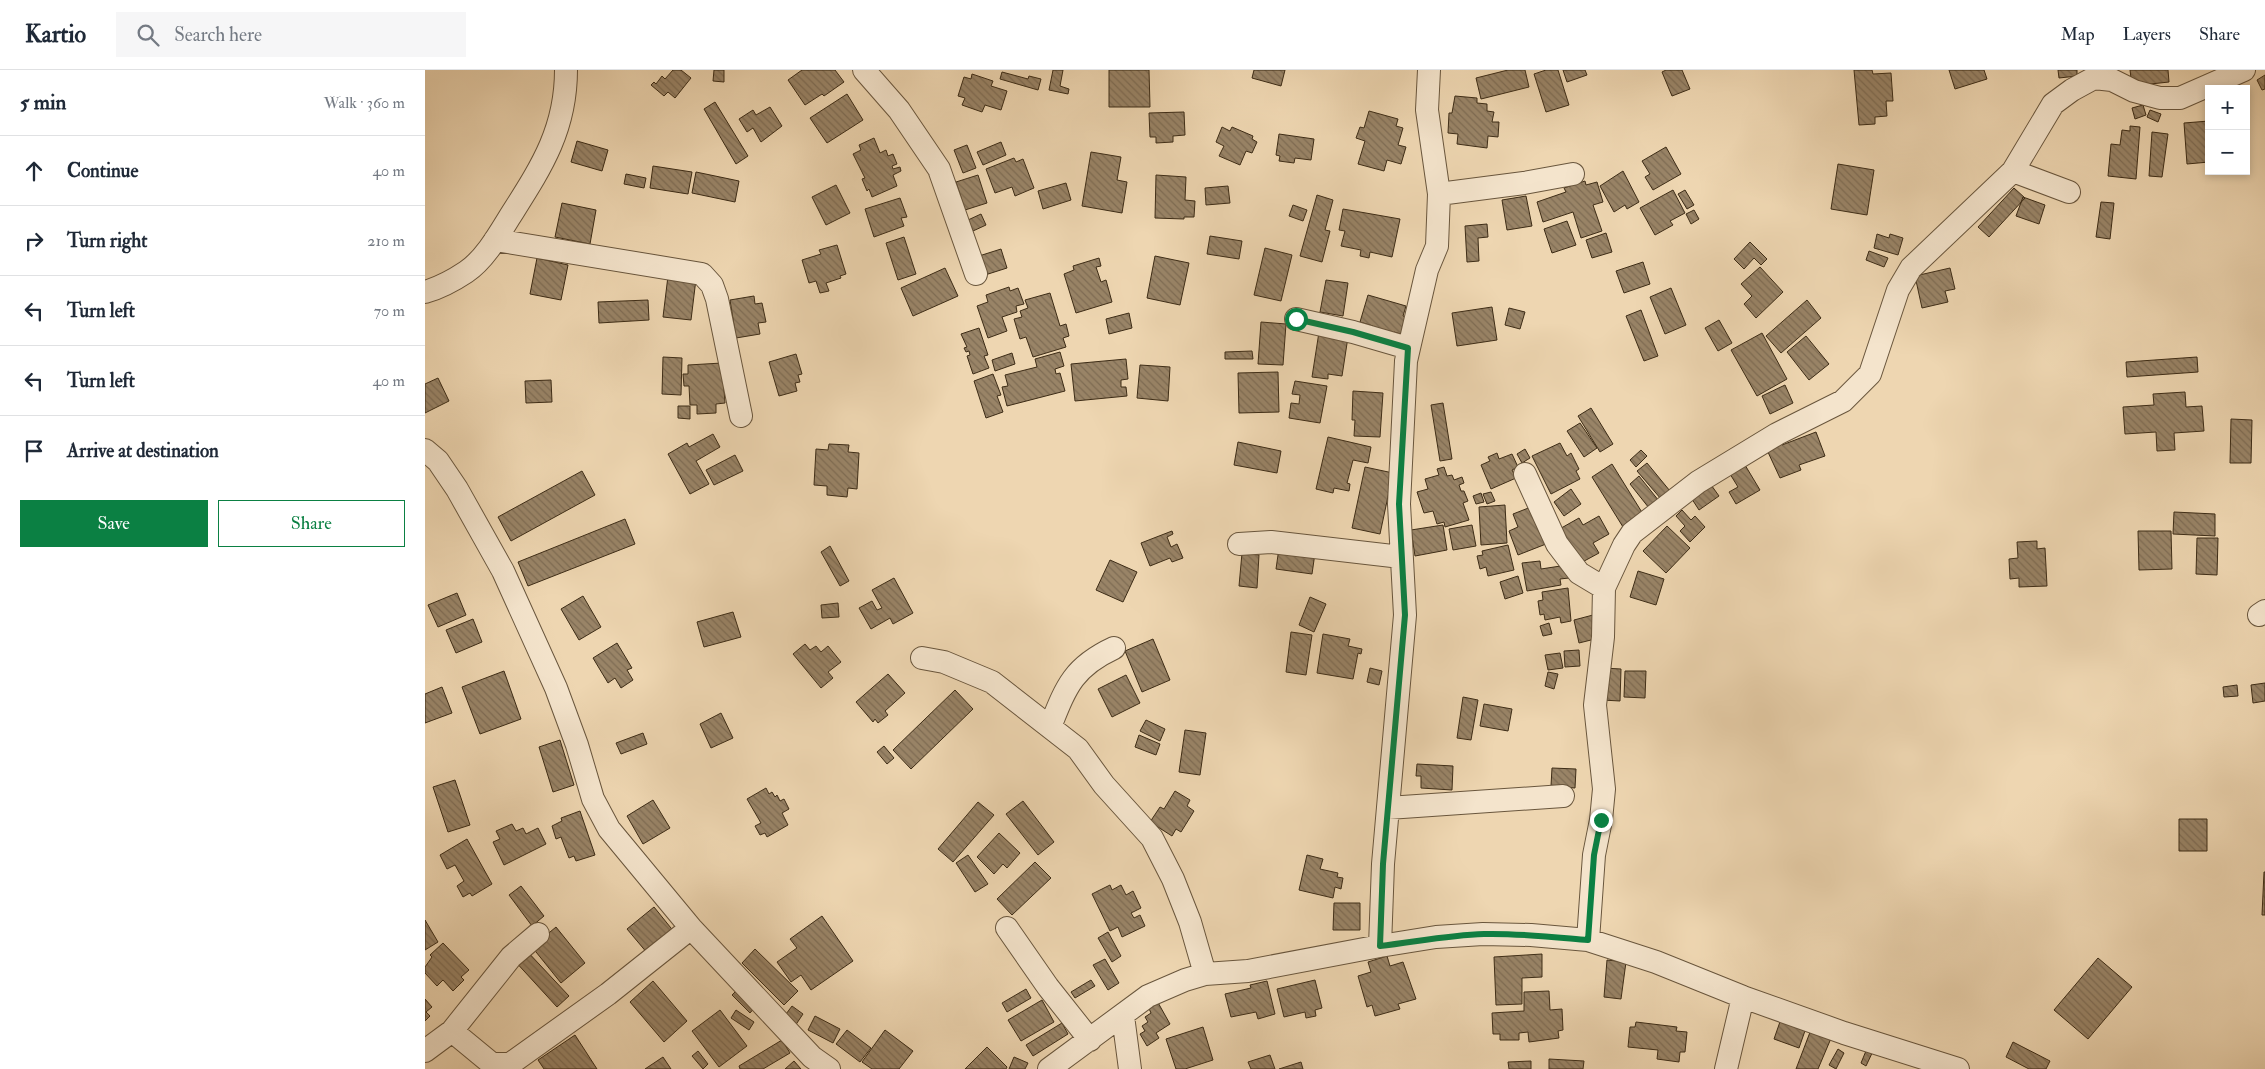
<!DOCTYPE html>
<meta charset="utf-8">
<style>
:root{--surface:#fff;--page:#f6f6f7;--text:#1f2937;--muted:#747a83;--line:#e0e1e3;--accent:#0b8043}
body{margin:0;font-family:"IM FELL Double Pica",serif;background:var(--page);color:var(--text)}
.controls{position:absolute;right:15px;top:15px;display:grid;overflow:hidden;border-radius:0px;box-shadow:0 2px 8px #0003}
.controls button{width:45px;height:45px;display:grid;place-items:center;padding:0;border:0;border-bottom:1px solid var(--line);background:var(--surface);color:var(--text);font:25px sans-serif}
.stop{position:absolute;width:15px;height:15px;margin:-11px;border:4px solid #0b8043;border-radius:50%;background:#fff}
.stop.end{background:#0b8043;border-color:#fff;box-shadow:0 1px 5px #0008}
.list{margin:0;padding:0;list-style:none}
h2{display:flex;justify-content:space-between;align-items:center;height:65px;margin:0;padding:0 20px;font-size:21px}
h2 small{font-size:16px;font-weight:400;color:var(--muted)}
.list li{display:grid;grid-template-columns:32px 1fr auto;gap:15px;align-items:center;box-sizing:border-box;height:70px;padding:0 20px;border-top:1px solid var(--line)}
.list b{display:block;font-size:19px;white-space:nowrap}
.list em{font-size:16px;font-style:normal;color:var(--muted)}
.actions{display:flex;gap:10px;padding:15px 20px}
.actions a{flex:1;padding:11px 0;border:1px solid var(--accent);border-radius:0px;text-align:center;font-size:18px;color:var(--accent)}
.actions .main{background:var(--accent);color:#fff}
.icon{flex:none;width:28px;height:28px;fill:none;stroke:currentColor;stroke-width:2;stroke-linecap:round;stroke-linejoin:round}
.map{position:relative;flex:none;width:1840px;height:999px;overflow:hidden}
header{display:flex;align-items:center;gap:30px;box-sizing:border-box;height:70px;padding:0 25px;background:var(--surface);border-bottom:1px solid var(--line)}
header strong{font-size:24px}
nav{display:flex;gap:28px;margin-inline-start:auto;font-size:18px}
.search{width:350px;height:45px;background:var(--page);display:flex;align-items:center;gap:12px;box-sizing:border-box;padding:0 18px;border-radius:0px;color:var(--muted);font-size:19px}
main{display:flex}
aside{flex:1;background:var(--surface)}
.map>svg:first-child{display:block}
</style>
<header>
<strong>Kartio</strong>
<div class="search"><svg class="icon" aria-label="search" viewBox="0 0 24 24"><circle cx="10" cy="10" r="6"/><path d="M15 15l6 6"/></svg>Search here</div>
<nav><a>Map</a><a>Layers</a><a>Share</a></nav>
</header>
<main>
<aside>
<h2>5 min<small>Walk · 360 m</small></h2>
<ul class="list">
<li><svg class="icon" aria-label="ahead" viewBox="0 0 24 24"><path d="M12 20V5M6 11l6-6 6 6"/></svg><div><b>Continue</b></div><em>40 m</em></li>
<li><svg class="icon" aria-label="right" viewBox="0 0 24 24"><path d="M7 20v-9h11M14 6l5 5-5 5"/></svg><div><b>Turn right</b></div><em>210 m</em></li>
<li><svg class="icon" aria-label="left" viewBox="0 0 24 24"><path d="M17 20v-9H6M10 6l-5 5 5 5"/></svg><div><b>Turn left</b></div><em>70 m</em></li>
<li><svg class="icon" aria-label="left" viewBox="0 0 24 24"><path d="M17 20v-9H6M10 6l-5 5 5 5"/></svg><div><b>Turn left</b></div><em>40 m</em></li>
<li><svg class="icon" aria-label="arrive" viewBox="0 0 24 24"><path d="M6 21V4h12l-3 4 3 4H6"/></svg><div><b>Arrive at destination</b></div></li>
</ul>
<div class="actions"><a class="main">Save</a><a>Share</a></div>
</aside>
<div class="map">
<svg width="1840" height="999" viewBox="0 0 1840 999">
<defs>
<pattern id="building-back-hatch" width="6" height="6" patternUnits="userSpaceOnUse" patternTransform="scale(1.25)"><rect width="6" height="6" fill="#998467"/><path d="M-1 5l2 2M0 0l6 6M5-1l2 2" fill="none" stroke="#7e6c54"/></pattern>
</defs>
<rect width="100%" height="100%" fill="#eed6b1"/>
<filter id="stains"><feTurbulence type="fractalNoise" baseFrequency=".004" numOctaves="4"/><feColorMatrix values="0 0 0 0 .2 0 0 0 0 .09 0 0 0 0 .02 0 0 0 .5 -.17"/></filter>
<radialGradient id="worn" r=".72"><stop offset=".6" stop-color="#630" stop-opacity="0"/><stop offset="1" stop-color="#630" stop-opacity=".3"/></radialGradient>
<path fill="url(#building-back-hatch)" stroke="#3d2c16" d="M248 0H256L266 8 250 28 243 22 239 26 226 15 229 12 231 14 237 6 240 9Z
M289 0H299V12L288 11Z
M377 0H410L419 12 399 26 397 24 380 35 363 10Z
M628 0H638L635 16 644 19 643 24 624 20Z
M684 0H724L725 37H684Z
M829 0H860L856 16 827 8Z
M1083 0H1100L1104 17 1056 29 1051 8Z
M1121 0H1133L1144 35 1121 42 1109 4Z
M1138 0H1160L1162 5 1142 12Z
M1241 0H1257L1265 19 1247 26 1237 2Z
M1429 0H1447L1448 4 1466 3 1468 31H1461L1462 46 1450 47V54L1434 55Z
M1524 0H1559L1562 9 1530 19Z
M1633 0H1652V6L1634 8Z
M1705 0H1743L1744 12 1707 16Z
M577 2 603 9 604 6 616 9 613 20 575 9Z
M547 4 568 11 566 16 582 21 576 40 560 35 557 42 537 35 540 28 533 26 539 7 546 9Z
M1840 5V19L1837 20 1832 10Z
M422 24 438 50 402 73 385 48Z
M1030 26 1052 28V33L1062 34V41L1069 42 1067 52H1074L1073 67 1063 66 1062 78 1032 74 1033 64 1023 63 1024 43H1027Z
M290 32 323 86 311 94 279 39Z
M1718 35 1721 45 1710 49 1707 38Z
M345 37 357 56 336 72 328 58 322 62 314 49 328 40 331 45Z
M1725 40 1736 44 1733 52 1722 47Z
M944 41 973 49 971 56 978 58 973 75 981 77 976 94 962 90 959 101 933 94 940 71 931 68 935 57 939 58Z
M759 42 760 65 748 66V72L731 73V67H725L724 43Z
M1784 51V92L1762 94 1759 53Z
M1705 56 1715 57 1711 109 1683 106 1686 74 1695 75 1697 60 1705 61Z
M797 57 805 61 807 57 828 66 827 69 832 72 827 83 821 81 815 95 794 86 799 76 791 72Z
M1727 62 1743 64 1737 107 1724 106Z
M854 64 889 69 886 90 870 88 869 93 854 91 855 86 851 85Z
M449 68 455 83 461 80 463 86 468 84 472 94 467 96 468 99 475 97 476 101 468 105 472 116 447 127 444 119 442 121 437 109 440 108 428 84 436 80 434 75Z
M152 71 183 80 177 101 146 92Z
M576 72 581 85 558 95 552 82Z
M542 75 551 98 538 103 529 80Z
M1241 77 1256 104 1228 120 1220 107 1225 104 1217 91Z
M666 82 696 87 692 110 702 112 697 143 657 136Z
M589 88 591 92 598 89 609 118 590 126 587 117 570 123 561 99Z
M1413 94 1449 100 1442 145 1406 139Z
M228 96 267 102 263 124 225 118Z
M1198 101 1214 132 1202 139 1200 135 1189 142 1175 116Z
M271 102 314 111 310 132 267 123Z
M201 104 221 108 219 118 199 114Z
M553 105 562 133 540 140 531 112Z
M731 105 761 107 760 130 770 131 769 147H759V149L730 148Z
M1160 111 1161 115 1172 112 1178 132 1168 135 1177 161 1156 168 1148 142 1118 152 1112 132 1141 122 1139 118Z
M641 113 646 130 618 139 613 121Z
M411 115 425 143 401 155 387 127Z
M803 116 805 133 781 135 780 118Z
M1589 118 1600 128 1564 167 1553 157Z
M1248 120 1260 143 1245 151 1248 155 1230 165 1215 138Z
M1260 120 1269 135 1262 139 1253 124Z
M892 125 908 130 900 160 905 161 897 192 875 186Z
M1101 126 1107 156 1082 160 1077 130Z
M1598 127 1620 135 1614 154 1591 146Z
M475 128 482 147 476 148 479 156 449 167 440 139Z
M1676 132 1689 133 1685 169 1671 167Z
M137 133 171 140 165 174 130 167Z
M868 135 882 140 878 151 864 146Z
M918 139 975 149 967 187 945 182 944 188 935 186 936 180 916 176 920 161 914 160Z
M1269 140 1274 149 1266 154 1261 144Z
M556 144 561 155 548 161 543 150Z
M1142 151 1151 175 1127 183 1119 159Z
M1062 154 1063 167 1053 168 1054 191 1042 192 1040 156Z
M1181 163 1187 182 1167 188 1161 170Z
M1452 164 1464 168 1465 164 1478 168 1473 185 1449 178Z
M785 166 817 171 814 189 782 184Z
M479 167 491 204 473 210 461 173Z
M1325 172 1342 189 1336 195 1329 188 1319 199 1309 189Z
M412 175 421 204 415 206 416 208 401 213 404 221 395 223 391 211 384 213 377 190 396 184 394 180Z
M840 178 867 185 856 231 829 225Z
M576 179 582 198 560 205 554 186Z
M1444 181 1463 188 1459 197 1441 190Z
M730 186 764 193 755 235 722 228Z
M112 188 143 195 136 230 105 224Z
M674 188 676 196 671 197 676 212 681 210 687 232 651 243 639 204 649 200 648 196Z
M1218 192 1225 214 1199 223 1191 201Z
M1335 197 1358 222 1331 248 1319 234 1327 226 1316 214Z
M520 198 533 226 488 246 476 218Z
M1525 198 1530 219 1520 221 1523 232 1497 238 1490 206Z
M243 206 271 209 266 250 238 247Z
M901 210 923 213 918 246 895 242Z
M584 217 585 221 593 218 599 234 591 236 592 242 577 247 582 261 563 268 552 236 563 232 561 225Z
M1246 218 1261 255 1240 264 1225 227Z
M625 223 635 256 641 254 644 266 638 268 641 277 608 287 601 267 595 269 589 249 597 247 595 241 603 238 600 230Z
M943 225 981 236 978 246 984 248 979 265 969 262 967 268 946 262 948 256 935 252Z
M329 226 330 234 337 233 341 252 333 253 335 264 311 268 305 230Z
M223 230 224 250 174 253 173 232Z
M1382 230 1396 248 1356 283 1341 266Z
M1067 237 1072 270 1032 276 1027 243Z
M1084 238 1100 242 1095 259 1080 255Z
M1216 240 1233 286 1219 291 1201 246Z
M704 243 707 258 684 264 681 249Z
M1294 250 1307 273 1293 281 1280 258Z
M836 252 861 254 858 295 833 294Z
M554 258 563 285 559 286 564 298 548 304 542 286 545 285 544 281 541 282 539 278 542 277 536 264Z
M894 262 923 267 917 306 903 304V309L887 307Z
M1337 263 1362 309 1332 326 1306 280Z
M1381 266 1404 294 1384 310 1362 282Z
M827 281 828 289H800V282Z
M635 282 639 296 630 299 631 304 635 303 640 321 582 336 577 317 583 316 580 305 612 297 610 289Z
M587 283 590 294 570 301 567 290Z
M371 284 377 304 373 305 375 312 370 313 372 321 354 326 344 292Z
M238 287 257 288 256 325 237 324Z
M1772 287 1773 302 1702 307 1701 292Z
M701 289 703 309 696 310V317H701L702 326 650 331 646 294Z
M297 293 300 333 291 334V343L272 344V335H265L264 316H259L258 304H263V295Z
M715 295 745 297 743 331 712 328Z
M853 302 854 342 814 343 813 303Z
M568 304 576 325 572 326 578 342 561 348 549 311Z
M13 308 24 331 0 343V314Z
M126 310 127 332 101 333 100 311Z
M870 311 902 316 895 353 864 348 866 333 874 334 875 325 867 324Z
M1360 315 1368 333 1345 344 1337 326Z
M928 321 958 323 955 367 929 366 930 350H927Z
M1760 322 1761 337 1777 336 1779 361 1749 363 1750 380 1732 381 1731 362 1700 364 1698 337 1729 335 1728 324Z
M1018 333 1027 389 1015 391 1006 335Z
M253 336H265V349L253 348Z
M1166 338 1188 374 1175 382 1153 346Z
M1806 349 1827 350 1826 393H1805Z
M1155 353 1172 378 1159 387 1142 361Z
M1391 362 1400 386 1374 395 1376 400 1355 408 1342 380 1355 370 1357 375Z
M288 364 295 377 271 391 284 414 265 424 243 384 262 373 264 377Z
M903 367 946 377 943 393 928 390 922 413 925 414 924 421 909 418 908 423 891 419Z
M813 372 856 381 852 403 809 395Z
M1135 373 1142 386 1146 383 1154 399 1151 401 1155 409 1126 424 1107 386Z
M404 374 424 375 423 382 434 383 432 419 423 418 422 427 402 425V416L389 415 391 379 403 380Z
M1100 379 1105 388 1097 393 1092 384Z
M1216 380 1222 386 1211 397 1205 390Z
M1072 383 1074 389 1087 384 1093 397 1087 400 1091 408 1066 419 1056 395 1065 391 1063 387Z
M310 385 318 401 289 415 281 400Z
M1222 393 1245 421 1236 429 1212 401Z
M1187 394 1218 444 1198 457 1167 407Z
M1320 395 1335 420 1311 434 1304 422 1313 417 1305 404Z
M940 397 968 403 955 464 927 458Z
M1019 397 1022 406 1027 405 1029 410 1037 407 1039 413 1034 415 1036 421H1039L1043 431 1038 433 1044 450 1020 457 1019 452 1012 454 1008 441 999 443 992 422 1003 419 1000 409 1014 405 1012 399Z
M157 401 170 425 86 471 73 447Z
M1214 406 1234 431 1224 438 1205 414Z
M1284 412 1294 426 1274 440 1265 426Z
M1146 419 1156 434 1139 446 1129 432Z
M1066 422 1070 431 1062 434 1058 424Z
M1056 423 1059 432 1051 434 1048 426Z
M1080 435 1082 473 1056 475 1054 437Z
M1106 437 1121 474 1093 485 1084 461 1093 457 1088 444Z
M1257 440 1266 450 1270 446 1280 457 1265 472 1255 461 1260 456 1251 446Z
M1749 442 1790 444V466L1748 464Z
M1174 446 1184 464 1168 473 1174 483 1150 496 1131 461 1154 448 1158 455Z
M200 449 210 474 103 516 93 492Z
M1018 455 1022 480 990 486 986 460Z
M1047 455 1051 476 1028 480 1024 459Z
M1242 456 1265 478 1241 503 1218 481Z
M747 461 748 464 742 467 746 477 752 474 758 488 747 492 745 488 725 496 716 473Z
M1713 461H1746L1747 499 1714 500Z
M1772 468H1793L1792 505 1771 504Z
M1612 471V479L1620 478 1622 516 1594 517V508L1585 509 1584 489 1593 488 1592 472Z
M1083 475 1089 500 1063 506 1061 497 1055 499 1052 486 1058 485 1057 481Z
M405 476 424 511 415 516 396 482Z
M854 478 890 483 887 504 851 499Z
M817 483 834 485 832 518 814 516Z
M685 490 712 502 698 532 671 520Z
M1115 491 1116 499 1142 495 1144 508 1135 509 1136 515 1102 521 1097 493Z
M1213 501 1239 509 1231 535 1205 527Z
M1093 506 1098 523 1080 529 1075 512Z
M469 508 488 543 468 554 465 548 446 559 434 538 447 531 452 540 457 538 447 520Z
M1143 518 1146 551 1136 553 1135 547 1120 550 1119 544 1115 545 1113 531 1118 530 1117 522Z
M32 523 41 545 13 557 3 535Z
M158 526 176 557 154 570 136 539Z
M885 527 901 534 889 562 874 555Z
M413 533 414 547 397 548 396 535Z
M308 542 316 567 279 577 272 552Z
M1168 545 1174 568 1154 573 1149 550Z
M48 549 57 572 31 583 21 560Z
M1124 553 1127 564 1118 566 1115 556Z
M866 562 887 565 881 605 861 602Z
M898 564 925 569 923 576 937 579 936 584 933 583 928 609 892 603Z
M728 569 745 610 717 622 700 581Z
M192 573 207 598 202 600 208 610 196 618 190 608 183 613 168 588Z
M380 574 385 580 391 576 396 582 403 576 416 592 403 602 408 608 396 618 368 584Z
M1154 580 1155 596 1140 597 1139 581Z
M1135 583 1138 598 1123 600 1120 585Z
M945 598 957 601 954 615 942 612Z
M1178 598 1196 599 1195 631 1177 630Z
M79 601 96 649 55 664 37 617Z
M1200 601H1221L1220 628 1199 627Z
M1123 602 1133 604 1129 619 1120 616Z
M463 604 480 623 460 641 463 645 453 653 450 649 448 652 431 632Z
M701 605 715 633 687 647 673 619Z
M1840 613V631L1828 633 1826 615Z
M1812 615 1813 626 1799 627 1798 617Z
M17 617 27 643 0 653V624Z
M530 620 548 639 486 699 468 680Z
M1038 627 1053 630 1046 670 1032 668Z
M1059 634 1087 639 1083 661 1055 656Z
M296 643 308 668 286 678 275 654Z
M721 650 740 659 735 671 715 661Z
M760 660 781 663 775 705 754 702Z
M218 663 222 674 196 684 191 673Z
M714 665 735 674 731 685 710 677Z
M135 670 149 715 128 722 114 677Z
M459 676 469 688 462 694 452 682Z
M992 694 1028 696 1027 720 996 718V706H991Z
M1127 698 1151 699 1150 718 1126 716Z
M30 710 45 755 23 762 8 717Z
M341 718 344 724 347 722 350 727 352 725 355 731 359 729 364 739 357 743 363 755 342 767 340 763 335 765 330 756 336 753 322 729Z
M750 721 765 730 762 736 769 741 756 762 751 759 747 766 725 752 735 737 739 739Z
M228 730 245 758 218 774 202 746Z
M598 731 629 772 613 785 581 744Z
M553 732 569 745 528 792 513 779Z
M155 741 170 785 151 791 149 786 144 788 136 767 131 769 127 756 137 751 136 748Z
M1754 749H1782V781H1754Z
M87 754 91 761 98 758 101 764 113 758 121 774 79 795 68 772 75 769 71 761Z
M574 763 595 783 582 798 578 794 569 804 552 787Z
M42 769 67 814 47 826 45 823 38 827 32 816 39 811 30 795 22 799 15 785Z
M543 785 563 814 550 822 531 793Z
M882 785 898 789 895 799 913 803 912 807 918 808 916 819 910 817 908 828 874 820Z
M610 792 626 808 587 845 572 829Z
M1839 802H1840V845H1837Z
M685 815 687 820 696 815 701 825 708 821 716 838 706 843 709 848 715 845 720 856 697 867 693 857 685 861 667 824Z
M96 816 119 846 107 856 84 825Z
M909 833H935V860H908Z
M229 837 250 863 223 884 202 859Z
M397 846 428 891 386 920 376 905 366 912 352 892 372 878 365 869Z
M0 850 13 872 0 880Z
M131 857 160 893 136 913 107 877Z
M683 862 696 886 687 892 673 868Z
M18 873 44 900 36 907 39 910 28 921 18 910 12 916 0 903V897L7 887 5 885Z
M100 879 144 926 132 937 88 889Z
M330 879 373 921 359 935 317 893Z
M1117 884V907L1097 908V934L1071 935 1069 887Z
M962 886 965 896 978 892 991 929 973 934 975 939 950 946 947 935 942 937 933 906 946 902 943 892Z
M1673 888 1707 917 1663 969 1629 940Z
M680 889 694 913 683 920 668 895Z
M1182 890 1201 892 1196 929 1179 927Z
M666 910 670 916 650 928 646 922Z
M890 910 897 938 890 940 891 946 881 948 880 942 859 947 852 919Z
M228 911 262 951 239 972 205 932Z
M842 911 850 944 833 949 831 942 806 947 800 924 826 918 825 915Z
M314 918 332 935 325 943 307 925Z
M601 919 606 928 582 942 577 933Z
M1124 921 1125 940 1137 939 1138 960 1133 961 1134 968 1104 972 1103 962 1094 963V970H1075V964H1068L1067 943 1099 941V922Z
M0 929 7 937 1 942 5 946 0 951Z
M731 929 745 954 731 963 734 968 722 976 715 964 720 961 717 956 723 952 720 947 726 943 722 934Z
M617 930 629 952 596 971 583 950Z
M367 936 378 944 370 956 358 948Z
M295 940 322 976 294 997 267 961Z
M311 940 329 952 324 960 306 948Z
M390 946 415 959 408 973 383 960Z
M1357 946 1382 955 1374 978 1349 969Z
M1211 952 1252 957 1251 961 1262 962 1260 982H1255L1254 992 1232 989 1233 980 1203 977 1205 957H1210Z
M637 953 643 964 608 986 601 975Z
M778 957 788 990 760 999H751L741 969Z
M1387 957 1407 966 1393 999H1371Z
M422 960 446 978 435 992 411 974Z
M460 960 488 981 474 999H447L437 992Z
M150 965 172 999H119L113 990Z
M357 970 365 983 338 999H315L314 996Z
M1588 972 1625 991 1621 999H1604L1581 987Z
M1443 976 1449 979 1441 996 1436 993Z
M562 977 582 997 581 999H540Z
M1413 979 1419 983 1411 999 1404 995Z
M273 981 283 994 278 999 267 986Z
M845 985 850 999H826L823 992Z
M238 987 246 999H220Z
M589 987 603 993 600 999H584Z
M1124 989 1159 991 1158 999H1124Z
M369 991 376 999H360Z
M1106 991V999H1084L1083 992Z
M876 992 878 999H854Z"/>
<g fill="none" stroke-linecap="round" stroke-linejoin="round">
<g stroke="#69563d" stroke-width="24">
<path id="street" d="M439 0 474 40 514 99 551 204
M1588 101 1644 122
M1014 124 1099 113 1148 104
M70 170 277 204 287 215 292 229 316 346
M0 222C14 218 29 210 41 202 59 190 73 166 84 148 115 99 141 61 141 0
M871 249 928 262 983 278
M0 380 13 391 32 419 78 501 131 618 152 675 168 729 184 759 266 858 387 987 404 999
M1100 404 1132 474 1154 503 1179 518
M814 474 846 472 976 487
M1834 545 1840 541
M497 588 519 592 567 612 653 679 679 715 727 768 748 809 765 852 780 904
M625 657C641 617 648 597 689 578
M963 738 1138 726
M582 858 623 917 665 970
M1163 870 1169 785 1176 750 1179 719 1170 635 1178 567 1179 518 1199 475 1207 463 1273 412 1352 364 1418 331 1445 304 1473 220 1486 198 1588 101 1628 34 1647 20 1669 8 1687 10 1709 21 1735 28H1755L1819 0
M955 876 958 794 980 545 974 434 981 291 1002 200 1012 176 1014 124 1002 40 1004 0
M698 946 705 999
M27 961 67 994H85L183 924 266 858
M0 981 27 961 86 887 113 864
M624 999 723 926 760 910 780 904 823 901 955 876 1011 867 1058 864 1106 865 1163 870 1231 892 1318 927 1419 963 1533 999
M1301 999 1318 927"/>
</g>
<use href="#street" stroke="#f4e4cc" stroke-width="22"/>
</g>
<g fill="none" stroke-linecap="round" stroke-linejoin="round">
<path stroke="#0b8043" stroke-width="6" d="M871 249 928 262 983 278 974 434 980 545 958 794 955 876C990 872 1024 865 1059 864 1093 863 1128 867 1163 870L1169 785 1176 750"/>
</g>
<rect width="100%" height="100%" filter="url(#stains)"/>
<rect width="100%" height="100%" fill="url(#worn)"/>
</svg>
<div class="controls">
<button>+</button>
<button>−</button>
</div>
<div class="stop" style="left:871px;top:249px"></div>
<div class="stop end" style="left:1176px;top:750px"></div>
</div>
</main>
